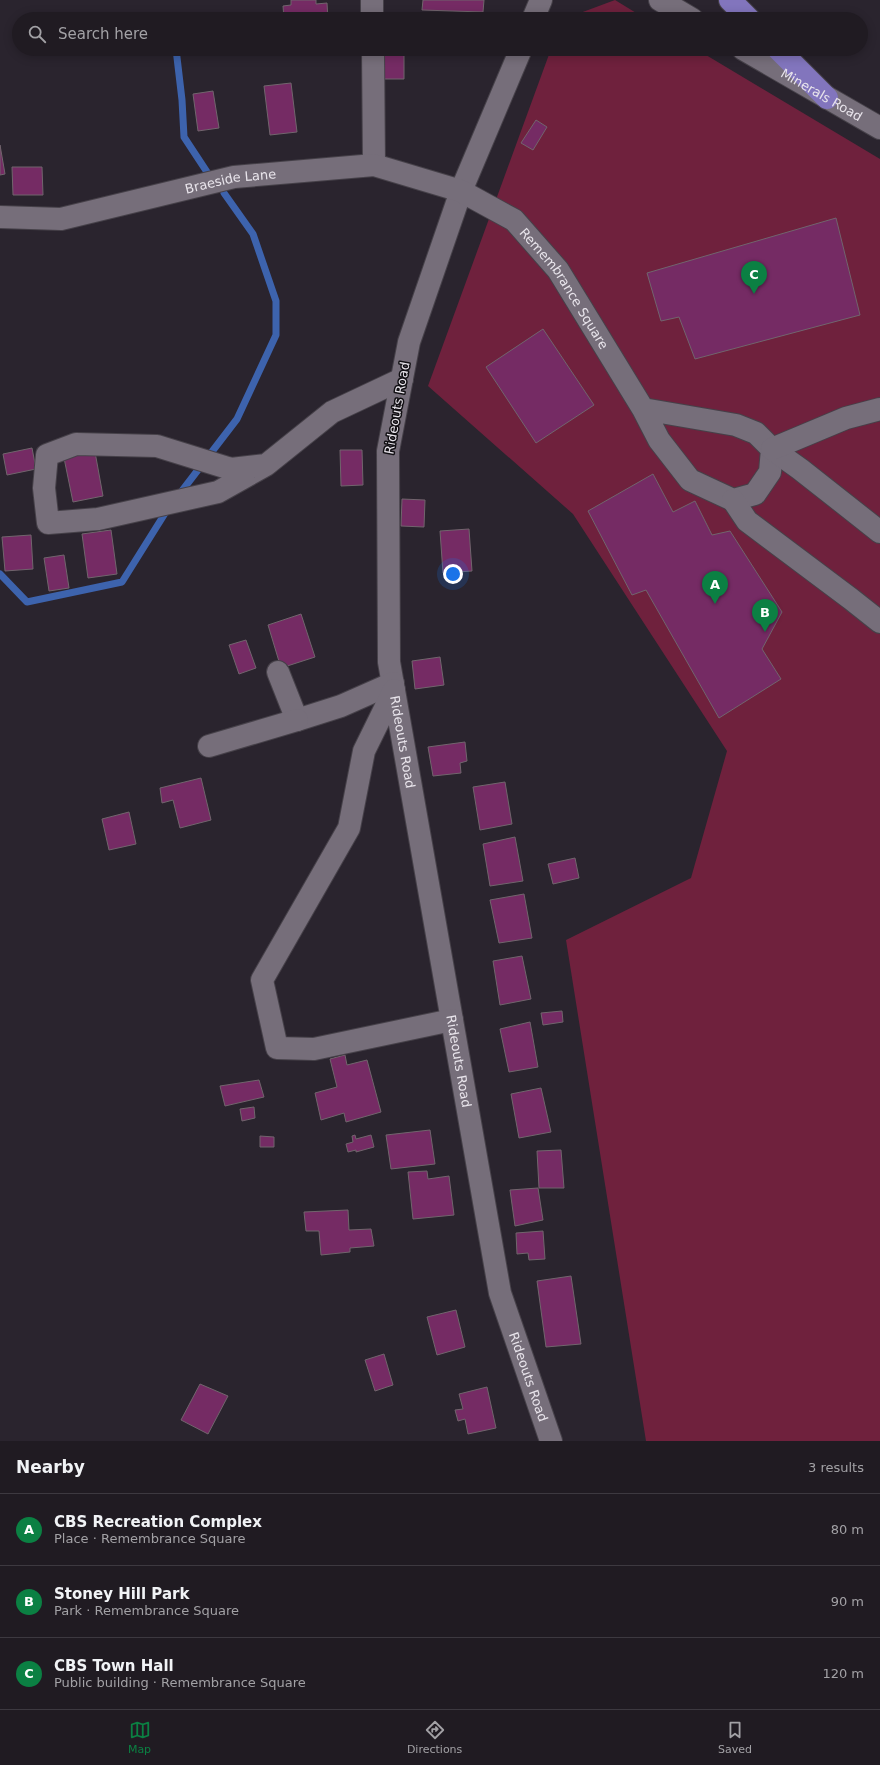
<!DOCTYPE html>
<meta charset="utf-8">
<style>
:root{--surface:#201b22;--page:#2d282f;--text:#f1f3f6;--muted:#a2a1a5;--line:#3d3940;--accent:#0b8043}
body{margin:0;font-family:"DejaVu Sans",sans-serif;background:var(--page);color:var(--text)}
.you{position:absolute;left:453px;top:574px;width:14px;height:14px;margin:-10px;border:3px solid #fff;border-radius:50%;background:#1a73e8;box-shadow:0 0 0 6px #1a73e833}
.badge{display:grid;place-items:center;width:26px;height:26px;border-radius:50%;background:var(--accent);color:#fff;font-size:13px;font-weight:700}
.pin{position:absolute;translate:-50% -33px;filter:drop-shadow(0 1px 2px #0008)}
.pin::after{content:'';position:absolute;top:21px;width:14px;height:12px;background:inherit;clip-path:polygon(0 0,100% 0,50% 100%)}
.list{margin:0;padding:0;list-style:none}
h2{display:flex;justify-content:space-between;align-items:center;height:52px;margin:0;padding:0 16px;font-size:17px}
h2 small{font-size:13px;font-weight:400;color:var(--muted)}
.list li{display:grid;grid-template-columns:26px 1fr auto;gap:12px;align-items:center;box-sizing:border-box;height:72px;padding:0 16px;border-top:1px solid var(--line)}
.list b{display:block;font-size:15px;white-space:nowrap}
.list p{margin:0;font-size:13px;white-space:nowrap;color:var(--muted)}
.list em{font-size:13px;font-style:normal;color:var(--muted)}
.icon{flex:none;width:22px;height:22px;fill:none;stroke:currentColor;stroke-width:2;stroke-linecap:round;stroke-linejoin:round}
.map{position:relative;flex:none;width:880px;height:1441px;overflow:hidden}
.search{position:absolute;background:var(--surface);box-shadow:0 2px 10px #0003;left:12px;right:12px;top:12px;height:44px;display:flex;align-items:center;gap:10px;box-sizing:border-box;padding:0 14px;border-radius:22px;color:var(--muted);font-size:15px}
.sheet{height:268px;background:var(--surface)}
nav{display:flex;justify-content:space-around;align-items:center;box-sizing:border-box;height:56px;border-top:1px solid var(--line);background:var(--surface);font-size:11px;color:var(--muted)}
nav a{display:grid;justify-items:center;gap:2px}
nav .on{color:var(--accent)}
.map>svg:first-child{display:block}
</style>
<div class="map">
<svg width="880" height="1441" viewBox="0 0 880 1441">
<rect width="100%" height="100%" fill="#2a242e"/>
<path fill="#6f213d" d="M615 0 646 19H564Z
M551 49H696L880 159V1441H646L566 940 691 878 727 751 573 514 428 386Z"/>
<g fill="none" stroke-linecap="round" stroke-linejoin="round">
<path stroke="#3d63ad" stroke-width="7" d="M176 49 182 100 184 137 207 172
M178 496 237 419 276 335V301L253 234 224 193
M0 574 27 602 122 582 169 507"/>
</g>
<path fill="#752b64" stroke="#71656d" d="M291 0H316V4L327 3 328 19H284L283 6 291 5Z
M423 0H484L483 12 422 10Z
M380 49H404V79H381Z
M291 83 297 132 270 135 264 86Z
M213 91 219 128 198 131 193 94Z
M536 120 547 127 533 150 521 143Z
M0 145 5 174 0 175Z
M12 167H42L43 195H13Z
M836 218 860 315 695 359 679 317 661 321 647 273Z
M543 329 594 405 536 443 486 367Z
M32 448 36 469 7 475 3 454Z
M340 450H362L363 485 341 486Z
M95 452 103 496 73 502 64 458Z
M653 474 673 512 695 501 712 535 730 531 782 612 762 649 781 679 719 718 646 590 632 595 588 511Z
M402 499 425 500 424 527 401 526Z
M469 529 472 571 443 573 440 531Z
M111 530 117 574 88 578 82 534Z
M31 535 33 569 5 571 2 537Z
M64 555 69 588 49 591 44 558Z
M301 614 315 657 281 668 268 625Z
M246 640 256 668 239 674 229 645Z
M440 657 444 685 415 689 412 661Z
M465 742 467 761 460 763 461 773 433 776 428 747Z
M201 778 211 820 180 828 173 800 162 803 160 788Z
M505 782 512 824 480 830 473 787Z
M129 812 136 844 109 850 102 819Z
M515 837 523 881 490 886 483 844Z
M575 858 579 878 553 884 548 864Z
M524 894 532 938 499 943 490 900Z
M522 956 531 999 500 1005 493 961Z
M562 1011 563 1022 543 1025 541 1013Z
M530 1022 538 1067 509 1072 500 1029Z
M345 1055 347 1065 367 1060 381 1112 346 1122 344 1113 321 1120 315 1093 337 1087 330 1059Z
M259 1080 264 1097 225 1106 220 1086Z
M541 1088 551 1132 519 1138 511 1094Z
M254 1107 255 1118 242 1121 240 1109Z
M430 1130 435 1164 391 1169 386 1135Z
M355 1135 356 1139 371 1135 374 1147 356 1152V1150L348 1152 346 1144 353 1142 352 1136Z
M260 1136 274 1137V1147H260Z
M561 1150 564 1188H539L537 1151Z
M427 1171 428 1179 449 1176 454 1215 413 1219 408 1172Z
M538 1188 543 1220 515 1226 510 1190Z
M348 1210 349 1230 371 1229 374 1246 350 1248V1252L321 1255 319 1231H306L304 1212Z
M543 1231 545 1259 529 1260 528 1253 517 1254 516 1233Z
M571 1276 581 1344 546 1347 537 1281Z
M456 1310 465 1347 437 1355 427 1317Z
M384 1354 393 1385 375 1391 365 1360Z
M200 1384 228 1396 208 1434 181 1420Z
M487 1387 496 1428 468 1434 465 1419 458 1421 455 1410 463 1409 459 1394Z"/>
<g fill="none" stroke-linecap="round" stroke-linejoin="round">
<g stroke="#464149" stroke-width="24">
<g id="minor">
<path d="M372 0V19"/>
<path d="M660 0 692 19"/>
<path d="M533 19 541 0"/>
<path d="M373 49 374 165"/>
<path id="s1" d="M521 49 461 191 409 342 388 451 389 662 500 1293 551 1441"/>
<path id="s2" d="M743 49 880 128"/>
<path id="s3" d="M0 217 61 219 234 177 374 165 461 191 514 220 558 270 643 409 659 440 690 480 733 500 755 494 770 472 772 449 756 433 736 425 643 409"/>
<path d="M772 449 800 469 880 532"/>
<path d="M772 449 846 418 880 409"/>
<path d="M266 465 218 492 98 519 48 523 44 488 47 455 76 444 157 446 231 469 266 465 332 412 402 379"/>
<path d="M733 500 747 521 851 599 880 622"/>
<path d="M278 672 297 720 341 706 393 683"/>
<path d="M394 690 364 751 349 828 262 980 277 1048 314 1049 452 1020"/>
<path d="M209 746 297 720"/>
</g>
</g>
<g stroke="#464149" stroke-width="24">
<path id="major" d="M730 0 749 19
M778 49 827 98"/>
</g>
<use href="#minor" stroke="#766e7a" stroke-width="22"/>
<use href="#major" stroke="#8275bd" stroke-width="22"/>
</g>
<g text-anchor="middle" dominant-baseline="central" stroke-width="3" stroke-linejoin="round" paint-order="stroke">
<g font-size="13" fill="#e8e4eb" stroke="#110f13">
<text stroke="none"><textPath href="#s2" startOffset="91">Minerals Road</textPath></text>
<text stroke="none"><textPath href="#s3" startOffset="235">Braeside Lane</textPath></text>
<text stroke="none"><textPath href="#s3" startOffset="616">Remembrance Square</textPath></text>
<text transform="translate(397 408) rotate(-80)">Rideouts Road</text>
<text stroke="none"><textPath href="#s1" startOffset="717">Rideouts Road</textPath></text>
<text stroke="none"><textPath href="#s1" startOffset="1041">Rideouts Road</textPath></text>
<text stroke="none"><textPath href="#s1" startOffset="1365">Rideouts Road</textPath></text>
</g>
</g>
</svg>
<div class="you"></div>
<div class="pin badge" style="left:715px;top:604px">A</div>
<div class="pin badge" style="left:765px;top:632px">B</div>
<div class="pin badge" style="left:754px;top:294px">C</div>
<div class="search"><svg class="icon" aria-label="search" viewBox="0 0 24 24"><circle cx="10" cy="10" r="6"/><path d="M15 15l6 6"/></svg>Search here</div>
</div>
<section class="sheet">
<h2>Nearby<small>3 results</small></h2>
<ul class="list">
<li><span class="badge">A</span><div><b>CBS Recreation Complex</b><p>Place · Remembrance Square</p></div><em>80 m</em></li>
<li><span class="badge">B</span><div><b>Stoney Hill Park</b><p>Park · Remembrance Square</p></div><em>90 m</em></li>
<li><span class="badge">C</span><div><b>CBS Town Hall</b><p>Public building · Remembrance Square</p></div><em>120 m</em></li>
</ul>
</section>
<nav>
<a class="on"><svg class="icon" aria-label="map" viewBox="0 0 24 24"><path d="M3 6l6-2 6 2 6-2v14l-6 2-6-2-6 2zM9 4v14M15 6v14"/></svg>Map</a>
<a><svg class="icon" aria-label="directions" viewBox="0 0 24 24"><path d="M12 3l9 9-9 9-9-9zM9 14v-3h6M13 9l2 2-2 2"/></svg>Directions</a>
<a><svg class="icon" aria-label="saved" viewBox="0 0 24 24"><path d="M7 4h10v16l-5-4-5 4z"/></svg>Saved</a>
</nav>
